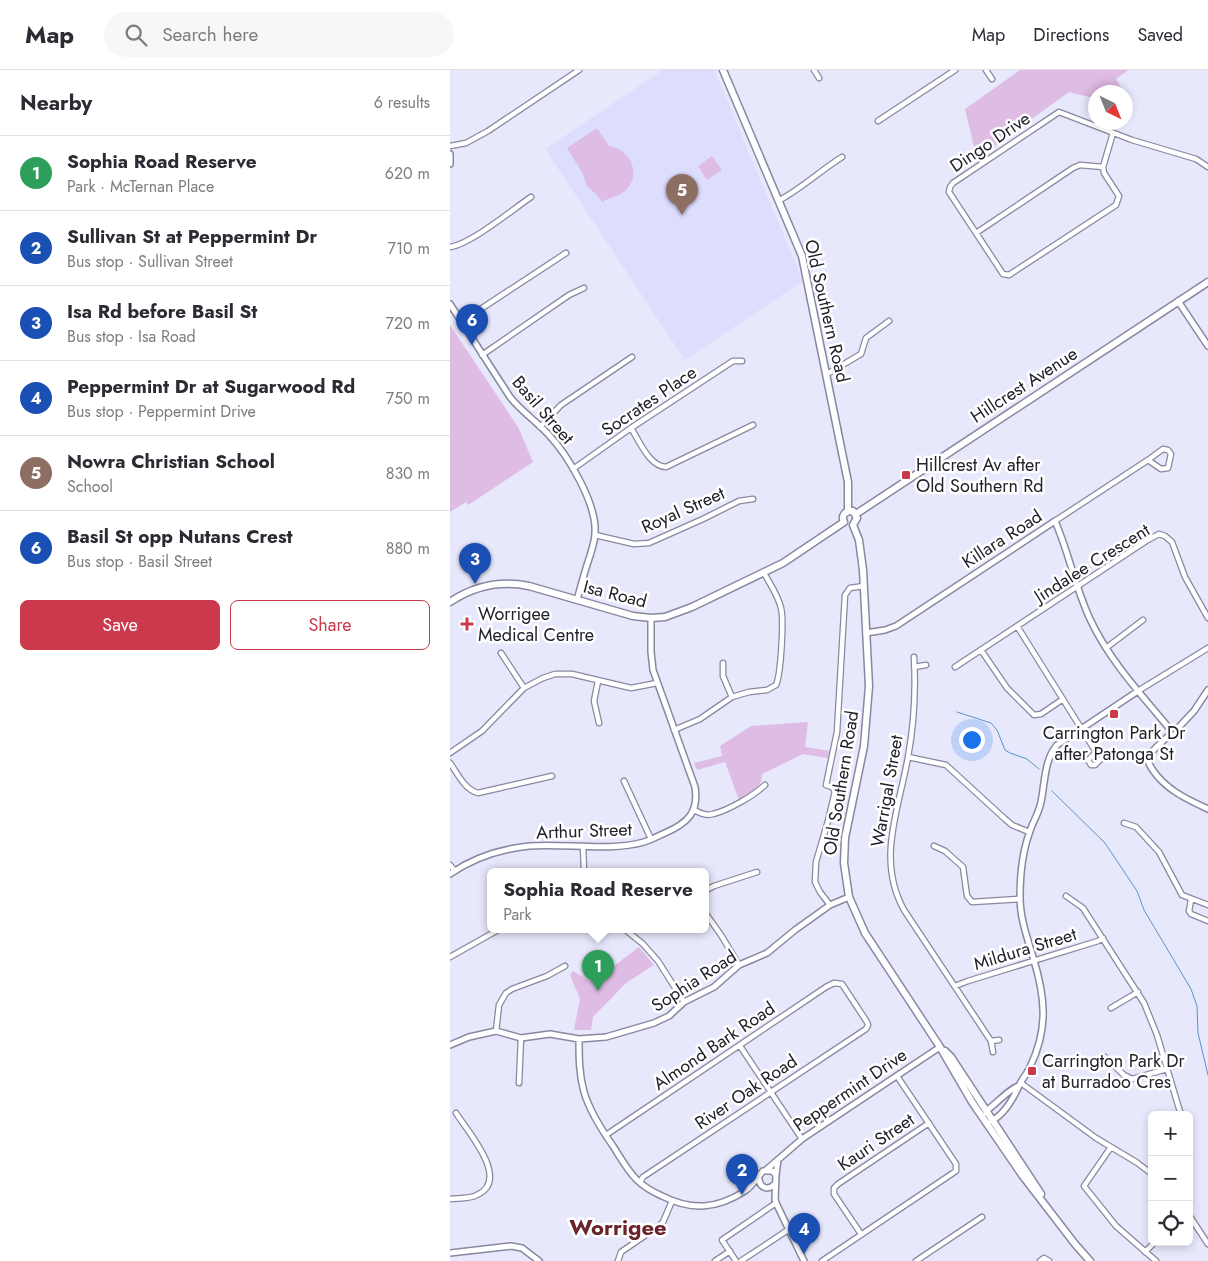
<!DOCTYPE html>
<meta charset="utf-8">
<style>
:root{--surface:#fff;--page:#f7f7f7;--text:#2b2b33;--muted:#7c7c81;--line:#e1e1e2;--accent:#ca3a4c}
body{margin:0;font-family:Jost,sans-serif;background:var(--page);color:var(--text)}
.controls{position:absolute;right:15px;bottom:15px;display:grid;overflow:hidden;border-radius:8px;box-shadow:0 2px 8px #0003}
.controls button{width:45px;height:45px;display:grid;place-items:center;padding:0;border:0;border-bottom:1px solid var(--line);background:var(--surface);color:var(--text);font:25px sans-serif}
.compass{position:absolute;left:638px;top:15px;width:45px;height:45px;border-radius:50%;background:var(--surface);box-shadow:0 2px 8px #0003;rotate:137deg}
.you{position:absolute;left:521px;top:669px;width:18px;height:18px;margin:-12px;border:4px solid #fff;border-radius:50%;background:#1a73e8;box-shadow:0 0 0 8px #1a73e833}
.badge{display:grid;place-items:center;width:32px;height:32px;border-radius:50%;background:var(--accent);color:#fff;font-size:16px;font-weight:700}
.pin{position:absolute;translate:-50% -41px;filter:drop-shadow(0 1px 2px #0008)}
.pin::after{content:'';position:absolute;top:26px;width:18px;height:15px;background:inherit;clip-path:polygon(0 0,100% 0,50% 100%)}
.popup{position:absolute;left:37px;top:798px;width:222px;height:65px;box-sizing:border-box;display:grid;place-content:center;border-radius:8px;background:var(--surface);filter:drop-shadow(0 1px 4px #0005);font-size:16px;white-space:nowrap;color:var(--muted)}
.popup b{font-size:19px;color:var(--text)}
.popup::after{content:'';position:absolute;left:50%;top:100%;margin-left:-10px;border:10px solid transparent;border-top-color:var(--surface)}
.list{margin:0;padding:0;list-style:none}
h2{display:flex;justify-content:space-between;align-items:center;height:65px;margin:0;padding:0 20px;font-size:21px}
h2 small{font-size:16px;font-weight:400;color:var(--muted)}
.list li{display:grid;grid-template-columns:32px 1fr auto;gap:15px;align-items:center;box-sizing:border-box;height:75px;padding:0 20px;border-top:1px solid var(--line)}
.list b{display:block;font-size:19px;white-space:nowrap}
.list p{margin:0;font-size:16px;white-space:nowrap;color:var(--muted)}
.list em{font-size:16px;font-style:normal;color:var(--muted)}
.actions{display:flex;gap:10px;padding:15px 20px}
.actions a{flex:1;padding:11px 0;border:1px solid var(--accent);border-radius:8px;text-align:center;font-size:18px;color:var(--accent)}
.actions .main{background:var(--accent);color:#fff}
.icon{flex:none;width:28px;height:28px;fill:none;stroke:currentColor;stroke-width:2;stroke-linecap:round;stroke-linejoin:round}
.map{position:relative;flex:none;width:758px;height:1191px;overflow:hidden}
header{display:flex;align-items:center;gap:30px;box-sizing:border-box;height:70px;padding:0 25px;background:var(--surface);border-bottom:1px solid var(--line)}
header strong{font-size:24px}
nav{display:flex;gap:28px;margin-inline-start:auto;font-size:18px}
.search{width:350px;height:45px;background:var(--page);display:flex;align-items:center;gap:12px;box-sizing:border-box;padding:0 18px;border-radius:28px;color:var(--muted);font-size:19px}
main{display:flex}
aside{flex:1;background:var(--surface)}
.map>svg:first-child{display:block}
</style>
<header>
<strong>Map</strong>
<div class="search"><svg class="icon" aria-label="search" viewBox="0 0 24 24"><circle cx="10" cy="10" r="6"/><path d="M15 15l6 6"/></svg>Search here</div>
<nav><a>Map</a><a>Directions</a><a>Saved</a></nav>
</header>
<main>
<aside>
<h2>Nearby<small>6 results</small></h2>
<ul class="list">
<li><span class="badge" style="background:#2e9e5b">1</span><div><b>Sophia Road Reserve</b><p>Park · McTernan Place</p></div><em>620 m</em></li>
<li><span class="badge" style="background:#1a4fb4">2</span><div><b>Sullivan St at Peppermint Dr</b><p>Bus stop · Sullivan Street</p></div><em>710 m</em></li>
<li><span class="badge" style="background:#1a4fb4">3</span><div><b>Isa Rd before Basil St</b><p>Bus stop · Isa Road</p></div><em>720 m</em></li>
<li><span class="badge" style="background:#1a4fb4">4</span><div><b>Peppermint Dr at Sugarwood Rd</b><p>Bus stop · Peppermint Drive</p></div><em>750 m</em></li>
<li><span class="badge" style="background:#8d6e63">5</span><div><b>Nowra Christian School</b><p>School</p></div><em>830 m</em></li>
<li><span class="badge" style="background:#1a4fb4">6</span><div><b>Basil St opp Nutans Crest</b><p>Bus stop · Basil Street</p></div><em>880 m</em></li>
</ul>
<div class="actions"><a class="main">Save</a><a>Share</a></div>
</aside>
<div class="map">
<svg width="758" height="1191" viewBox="0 0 758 1191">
<rect width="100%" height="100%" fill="#e7e8fc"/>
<path fill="#dddefe" d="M213 0H264L353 211 235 290 95 79Z"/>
<path fill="#debce3" d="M570 0H678L666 9 674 22H646L645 32 643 28 619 22 527 89 515 39Z
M147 58 159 76C180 79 192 103 176 120 169 127 160 127 152 132L148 126 137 116 132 102 117 78Z
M262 86 272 100 257 110 248 96Z
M0 255 68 357 83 392 18 435 16 432 0 442Z
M358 652 355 677 380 681 378 688 353 684 312 704C312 718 301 724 289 730L275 692 247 700 244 693 272 686 270 676 301 656Z
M189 877 204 895 176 913 143 947 141 960H124L130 929 120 905 123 901 139 911 155 903Z"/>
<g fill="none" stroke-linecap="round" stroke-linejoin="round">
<path stroke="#5994c9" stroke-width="1" d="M507 642 541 653 547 660 555 680 560 683 577 689 589 699
M602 721 655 773 687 821 694 840 741 919 747 936 748 963 758 1005"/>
<g stroke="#8888a0" stroke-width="7">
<path id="minor" d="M364 0 369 8
M536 0 542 9
M428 51 505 0
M663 63 653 97 654 103 669 126 666 135 559 205 553 204 499 122 500 117 503 113 609 42 682 70 746 89 758 97
M0 76 16 73 38 61 129 0
M330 130C352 118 370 101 392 87
M526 163 623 98 630 95 653 97
M0 177C21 174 62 140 81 127
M11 252 116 183
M32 285 119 225 134 218
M377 304 411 284 416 268 439 251
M90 357 111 335 182 287
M181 358C190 372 199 396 216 397L303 355
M123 399 181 358 283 291H292
M605 451 698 390 711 399 718 398 721 384 718 380 713 379 698 390
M145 465 184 474 199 473 253 449 289 431 303 429
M567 556 646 682 649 680 653 682V687L645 695H641L638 690 646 682
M656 578 693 550
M531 580 557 618 584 645 591 644 613 629
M51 583 74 618
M464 587C466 621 464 654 458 687 449 739 426 790 454 840L541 971 543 982
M273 593V606L282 627
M464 597 476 595
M505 597 696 471 709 464 715 466 722 472 735 507 758 548
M148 611 144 631 149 653
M688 621 758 578
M224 660 250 649 282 627 299 622 317 620 326 615C331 604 334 550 331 538 328 525 320 514 314 503
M0 683 32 661 74 618 93 608 105 604H122L181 618 207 613
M458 687 496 695 555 749 562 755 579 762
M0 693C8 704 14 719 28 723L102 706
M174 711 201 769
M244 740C250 743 256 746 263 744 279 740 303 726 315 715
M674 753 686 757 709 782 732 825 758 835
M133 776 134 802
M484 776 495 781 513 797 517 826 522 832 570 829
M0 795 5 801
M256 820 264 816 307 802
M616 826 633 838 694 933 707 965 731 1045
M741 830 739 841 741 844 758 851
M380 835 370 822 365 812 366 792 378 751 385 721 382 717 376 715 387 662 395 525 400 518 414 516
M256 844 271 865 289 895
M177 861 193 874 208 891 234 932
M0 887 48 860
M505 916 518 911 648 871 653 868
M661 938 688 922
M46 961 49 935 56 923 62 919 97 906 115 896
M541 971 549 970
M290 976 352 1069
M655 987 674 1005 682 1009 717 999
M69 1013 71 968
M571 1013 646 1068 686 1092 702 1104
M156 1065 376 917 384 913 392 914 417 952 418 955 416 959 193 1107 190 1112
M661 1077 634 1116 666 1156 706 1191
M739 1080V1083
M0 1129C8 1128 20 1129 27 1125 61 1110 18 1062 6 1043
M739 1145 758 1174
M411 1164 384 1124V1118L388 1114 479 1053
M695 1182 705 1172
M168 1191 171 1182 209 1156 213 1152 222 1131
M265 1191 280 1181
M286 1191 272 1170 326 1133V1131
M291 1191 338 1160
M372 1191 506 1101V1094L447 1006
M466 1191 532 1147
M590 1191 594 1188 599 1191"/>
</g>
<g stroke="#8888a0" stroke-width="8">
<path id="tertiary" d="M0 84V94
M728 231 758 276
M0 234 60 327C71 341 86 351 98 364 118 385 147 434 145 463 145 471 142 478 140 486 135 500 131 515 127 530
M416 563 435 560 446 556 605 451C619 483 625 517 640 549 659 590 690 623 719 658
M727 659 744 641 758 620
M719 665C714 671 699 682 698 688 697 692 700 695 702 699 715 719 736 729 758 739
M719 665 723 666 726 664 727 659
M0 804C23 788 51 779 79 776 115 773 159 782 194 772 201 770 208 766 215 763 238 753 249 742 245 717L203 600 201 582V548
M129 969C129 987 129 1004 134 1022 140 1042 151 1059 163 1076 170 1087 177 1100 187 1110 194 1117 203 1122 212 1126 242 1141 267 1139 295 1121 303 1115 307 1108 313 1101H322L326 1105
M0 975 19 967 46 961 71 968 100 964 129 969 156 967 204 953 219 946 234 932 264 917 289 895 317 883 345 860 380 835 399 827
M536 1043V1041C544 1036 561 1017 569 1016
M541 1051C554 1045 563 1029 569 1016 571 1010 577 1004 580 997 599 958 595 926 583 887 577 867 570 848 570 827 570 806 572 784 579 764 582 753 589 743 591 732 595 713 594 690 607 675L688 621
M316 1100 352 1069 490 977
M309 1109C310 1118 318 1121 325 1114
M325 1130 326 1105 328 1090
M326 1133 354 1191
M0 1183 61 1176 72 1178 89 1191"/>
</g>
<g stroke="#8888a0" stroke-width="9">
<path id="secondary" d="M273 0 352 186 398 412V441
M406 444 758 212
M394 452C391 446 395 440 403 441L407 448 403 455
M403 455 409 470 413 500 419 616 414 676 395 768 394 793 399 827 415 863 490 977 522 1032 572 1105 625 1174 640 1191
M0 532C24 516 50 510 79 516L183 546 201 548 215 547 242 537 333 493 394 452
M495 981 501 987 591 1124"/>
</g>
<use href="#minor" stroke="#fff" stroke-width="4.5"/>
<use href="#tertiary" stroke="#fff" stroke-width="5"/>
<use href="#secondary" stroke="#fff" stroke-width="6"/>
</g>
<g fill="#ca3a4c" stroke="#fff" stroke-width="2">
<rect x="451" y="400" width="10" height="10" rx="2.5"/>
<path d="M14.5 546.5h5v5h5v5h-5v5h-5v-5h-5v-5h5z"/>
<rect x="659" y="639" width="10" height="10" rx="2.5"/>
<rect x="577" y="996" width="10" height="10" rx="2.5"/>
</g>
<g text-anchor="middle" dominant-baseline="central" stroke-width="5" stroke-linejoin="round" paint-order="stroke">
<g font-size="18" fill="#21212a" stroke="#fff">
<text transform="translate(540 72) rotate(-34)">Dingo Drive</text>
<text transform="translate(377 241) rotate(77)">Old Southern Road</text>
<text transform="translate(574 315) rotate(-33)">Hillcrest Avenue</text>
<text transform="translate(199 331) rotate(-34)">Socrates Place</text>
<text transform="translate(93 340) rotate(49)">Basil Street</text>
<text transform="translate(233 440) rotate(-24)">Royal Street</text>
<text transform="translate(552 469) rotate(-33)">Killara Road</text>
<text transform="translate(642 493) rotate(-32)">Jindalee Crescent</text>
<text transform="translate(165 524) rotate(14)">Isa Road</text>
<text transform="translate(391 713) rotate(-81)">Old Southern Road</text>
<text transform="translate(437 721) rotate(-80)">Warrigal Street</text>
<text transform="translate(134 761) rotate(-2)">Arthur Street</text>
<text transform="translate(575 879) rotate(-17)">Mildura Street</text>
<text transform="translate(244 911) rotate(-33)">Sophia Road</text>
<text transform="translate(264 976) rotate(-34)">Almond Bark Road</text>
<text transform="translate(400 1020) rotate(-34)">Peppermint Drive</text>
<text transform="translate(296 1022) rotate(-34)">River Oak Road</text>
<text transform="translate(426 1072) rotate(-34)">Kauri Street</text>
</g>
<g font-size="18" fill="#21212a" stroke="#fff" text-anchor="start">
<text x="466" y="395">Hillcrest Av after<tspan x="466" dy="21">Old Southern Rd</tspan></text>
<text x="28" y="544">Worrigee<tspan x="28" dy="21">Medical Centre</tspan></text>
<text x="664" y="663" text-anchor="middle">Carrington Park Dr<tspan x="664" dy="21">after Patonga St</tspan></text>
<text x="592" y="991">Carrington Park Dr<tspan x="592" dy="21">at Burradoo Cres</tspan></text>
</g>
<g font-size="22" font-weight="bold" fill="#6a242a" stroke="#fff">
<text x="168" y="1157">Worrigee</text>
</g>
</g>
</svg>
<div class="controls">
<button>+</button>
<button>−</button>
<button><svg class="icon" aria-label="locate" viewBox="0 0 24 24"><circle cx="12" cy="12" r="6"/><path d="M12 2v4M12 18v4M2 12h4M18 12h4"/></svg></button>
</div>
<svg class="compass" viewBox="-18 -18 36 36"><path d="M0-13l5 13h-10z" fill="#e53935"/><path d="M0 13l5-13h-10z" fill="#7c7c81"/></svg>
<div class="you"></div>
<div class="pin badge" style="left:148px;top:921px;background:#2e9e5b">1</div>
<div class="popup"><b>Sophia Road Reserve</b>Park</div>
<div class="pin badge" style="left:292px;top:1125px;background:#1a4fb4">2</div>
<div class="pin badge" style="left:25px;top:514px;background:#1a4fb4">3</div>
<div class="pin badge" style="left:354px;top:1184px;background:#1a4fb4">4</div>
<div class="pin badge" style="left:232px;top:145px;background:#8d6e63">5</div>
<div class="pin badge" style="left:22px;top:275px;background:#1a4fb4">6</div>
</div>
</main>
